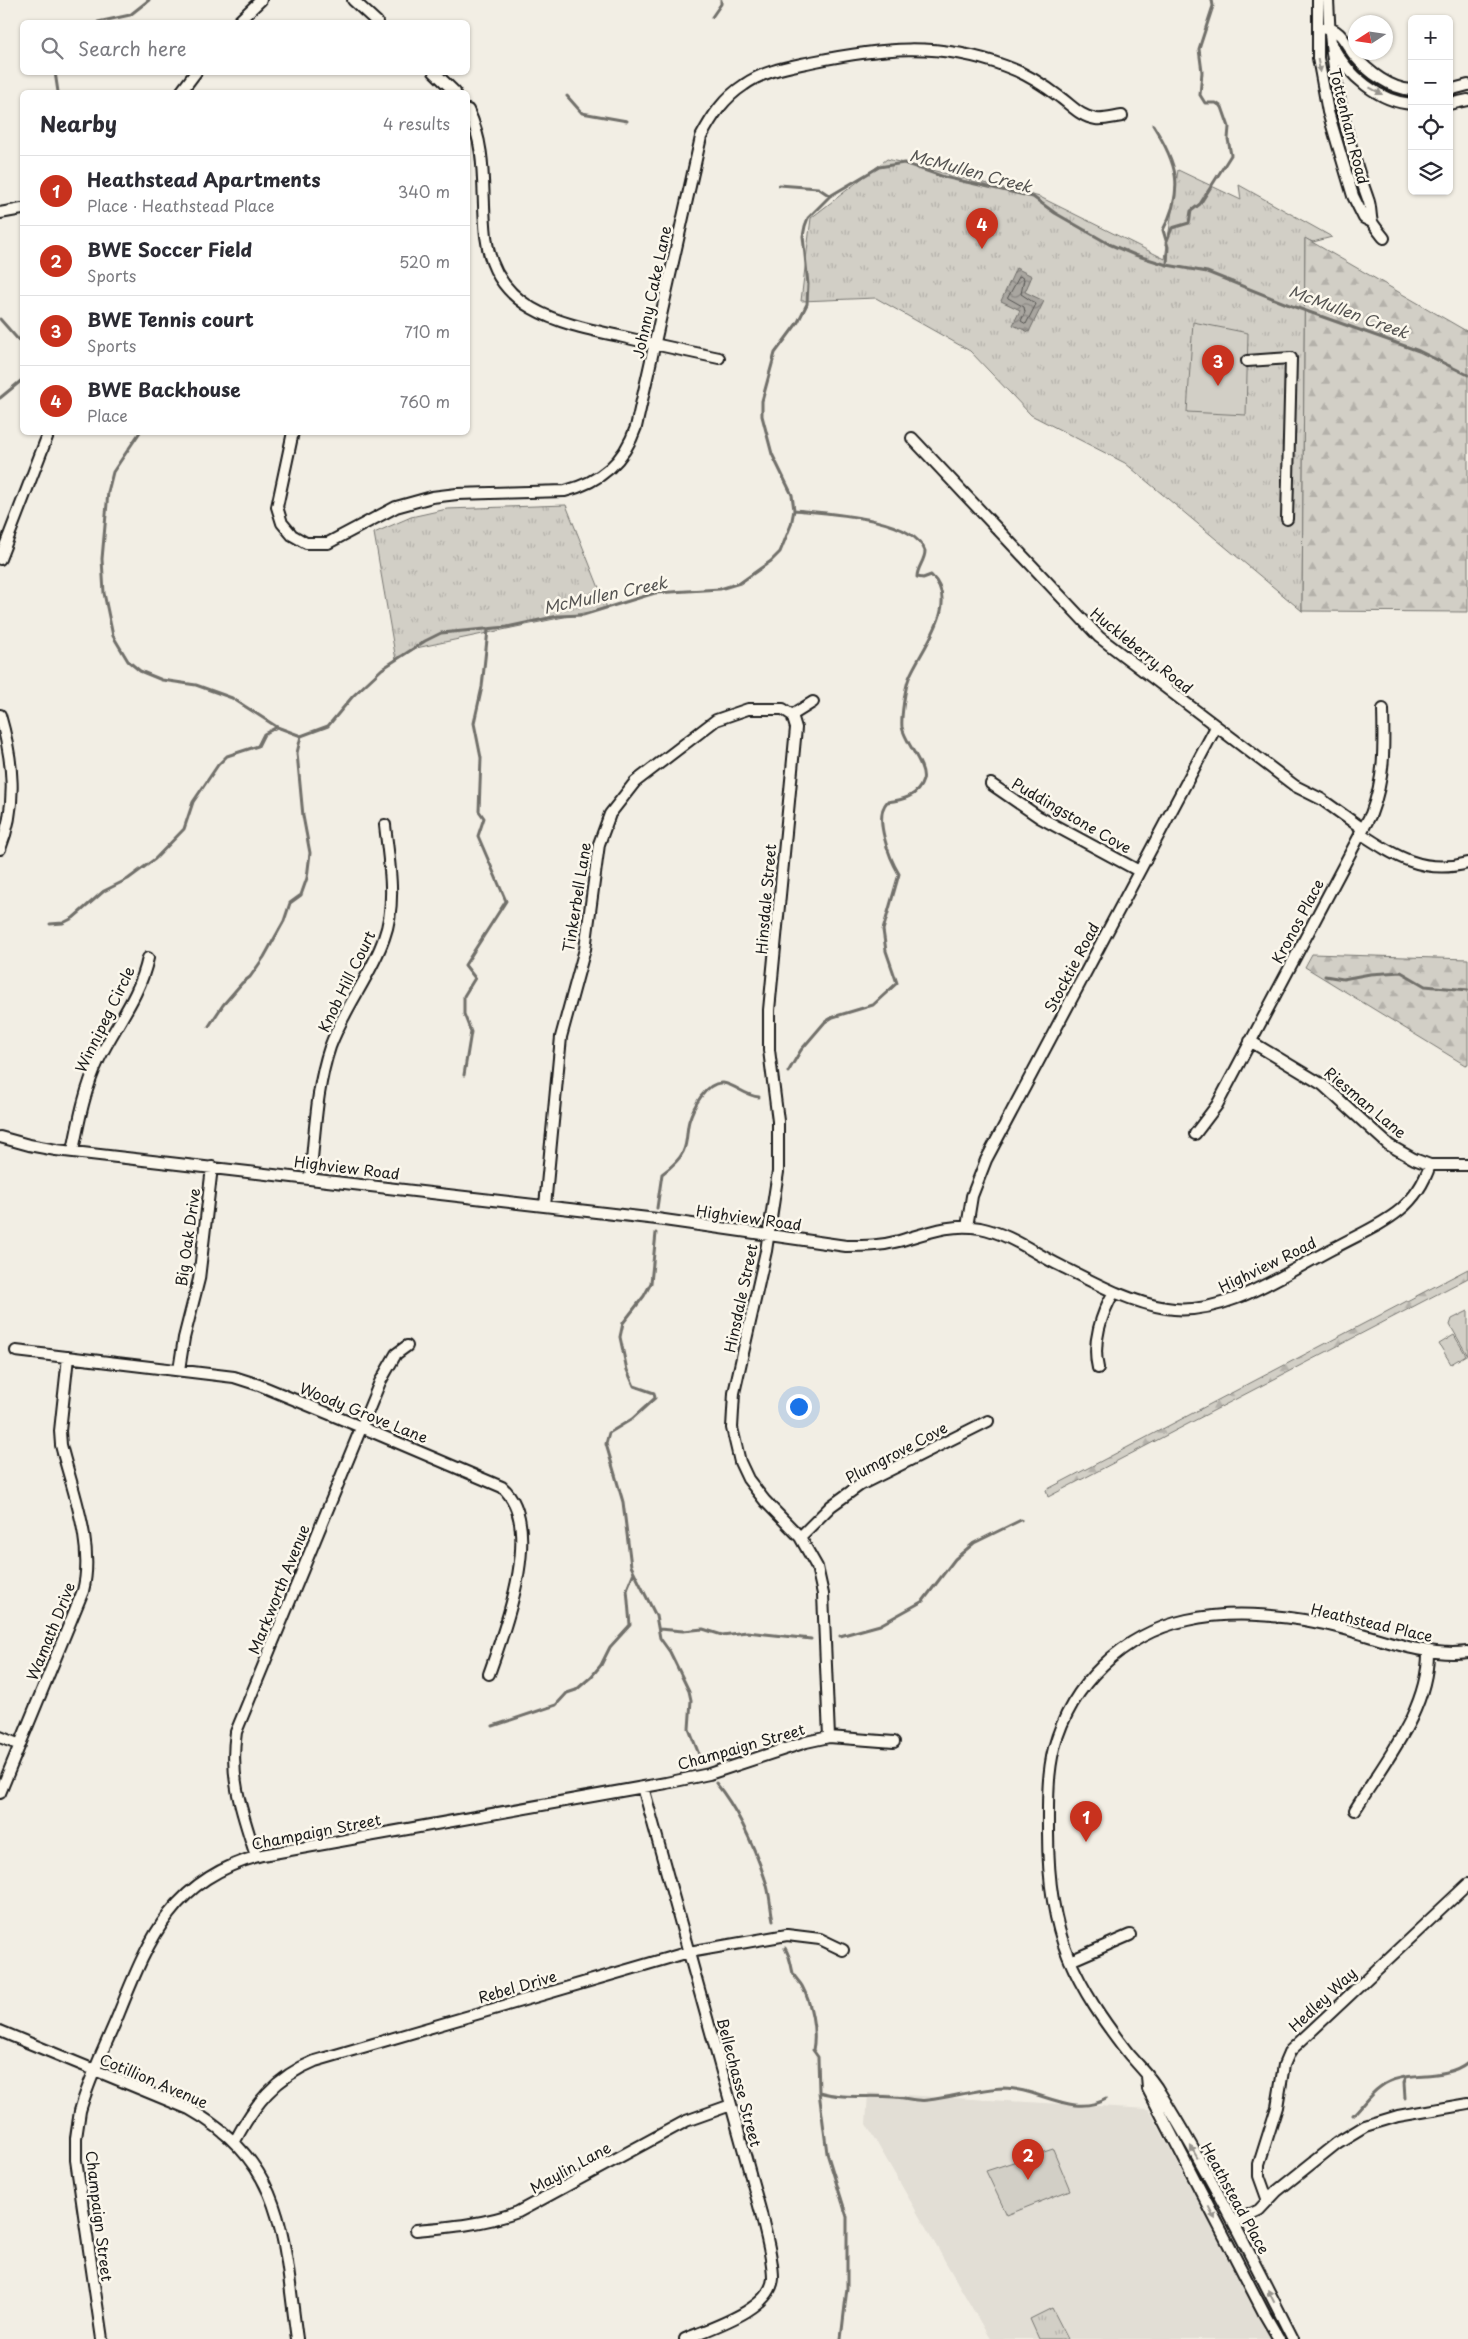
<!DOCTYPE html>
<meta charset="utf-8">
<style>
:root{--surface:#fff;--page:#f2f2f3;--text:#2b2b33;--muted:#7c7c81;--line:#e1e1e2;--accent:#c8321e}
body{margin:0;font-family:"Playpen Sans",sans-serif;background:var(--page);color:var(--text)}
.controls{position:absolute;right:15px;top:15px;display:grid;overflow:hidden;border-radius:8px;box-shadow:0 1px 4px #0004}
.controls button{width:45px;height:45px;display:grid;place-items:center;padding:0;border:0;border-bottom:1px solid var(--line);background:var(--surface);color:var(--text);font:25px sans-serif}
.compass{position:absolute;left:1348px;top:15px;width:45px;height:45px;border-radius:50%;background:var(--surface);box-shadow:0 1px 4px #0004;rotate:258deg}
.you{position:absolute;left:798px;top:1406px;width:18px;height:18px;margin:-12px;border:4px solid #fff;border-radius:50%;background:#1a73e8;box-shadow:0 0 0 8px #1a73e833}
.badge{display:grid;place-items:center;width:32px;height:32px;border-radius:50%;background:var(--accent);color:#fff;font-size:16px;font-weight:700}
.pin{position:absolute;translate:-50% -41px;filter:drop-shadow(0 1px 2px #0008)}
.pin::after{content:'';position:absolute;top:26px;width:18px;height:15px;background:inherit;clip-path:polygon(0 0,100% 0,50% 100%)}
.list{margin:0;padding:0;list-style:none}
h2{display:flex;justify-content:space-between;align-items:center;height:65px;margin:0;padding:0 20px;font-size:21px}
h2 small{font-size:16px;font-weight:400;color:var(--muted)}
.list li{display:grid;grid-template-columns:32px 1fr auto;gap:15px;align-items:center;box-sizing:border-box;height:70px;padding:0 20px;border-top:1px solid var(--line)}
.list b{display:block;font-size:19px;white-space:nowrap}
.list p{margin:0;font-size:16px;white-space:nowrap;color:var(--muted)}
.list em{font-size:16px;font-style:normal;color:var(--muted)}
.icon{flex:none;width:28px;height:28px;fill:none;stroke:currentColor;stroke-width:2;stroke-linecap:round;stroke-linejoin:round}
.map{position:relative;flex:none;width:1468px;height:2339px;overflow:hidden}
.search{position:absolute;background:var(--surface);box-shadow:0 1px 4px #0004;left:20px;top:20px;width:450px;height:55px;display:flex;align-items:center;gap:12px;box-sizing:border-box;padding:0 18px;border-radius:8px;color:var(--muted);font-size:19px}
.panel{position:absolute;background:var(--surface);box-shadow:0 1px 4px #0004;left:20px;top:90px;width:450px;height:345px;border-radius:8px}
.map>svg:first-child{display:block}
</style>
<div class="map">
<svg width="1468" height="2339" viewBox="0 0 1468 2339">
<defs>
<pattern id="grass-tufts" width="24" height="20" patternUnits="userSpaceOnUse" patternTransform="scale(1.25)"><rect width="24" height="20" fill="#d2cfc6"/><path d="M3 7l-1-3M5 7V3M7 7l1-3M15 17l-1-3M17 17v-4M19 17l1-3" fill="none" stroke="#b4b1aa"/></pattern>
<pattern id="forest-firs" width="22" height="20" patternUnits="userSpaceOnUse" patternTransform="scale(1.25)"><rect width="22" height="20" fill="#d2cfc6"/><path d="M5 1l3.5 6h-7zM16 11l3.5 6h-7z" fill="#b4b1aa"/></pattern>
<pattern id="water-waves" width="16" height="10" patternUnits="userSpaceOnUse" patternTransform="scale(1.25)"><rect width="16" height="10" fill="#a9a6a0"/><path d="M0 5q4-4 8 0t8 0" fill="none" stroke="#898682"/></pattern>
</defs>
<rect width="100%" height="100%" fill="#f2eee4"/>
<filter id="ink" filterUnits="userSpaceOnUse"><feTurbulence type="fractalNoise" baseFrequency=".02" numOctaves="2"/><feDisplacementMap in="SourceGraphic" scale="10" xChannelSelector="R" yChannelSelector="G"/><feConvolveMatrix kernelMatrix="1 2 1 2 8 2 1 2 1" color-interpolation-filters="sRGB"/></filter>
<g filter="url(#ink)">
<path fill="#e2ded5" d="M868 2093 1149 2109 1271 2339H990L866 2124Z"/>
<path fill="url(#grass-tufts)" stroke="#777671" d="M887 159 1040 197 1165 259 1178 170 1241 200 1239 185 1332 237 1313 242 1305 239 1302 611 1125 463 1031 415 970 351 876 298 801 301 811 218Z
M566 505 607 608 416 648 396 660 374 533 411 517 447 509Z
M1052 2308 1068 2339H1039L1030 2319Z"/>
<path fill="url(#forest-firs)" stroke="#777671" d="M1305 238 1468 332V612L1302 611Z
M1312 954 1468 959V1064L1465 1065 1305 967Z
M1468 1269V1278L1048 1497 1046 1490Z"/>
<path fill="#d2cfc6" stroke="#777671" d="M1193 322 1248 333 1246 415 1187 412Z
M1468 1311V1356L1450 1325 1452 1319Z
M1454 1335 1466 1355 1451 1364 1439 1344Z
M1053 2149 1070 2190 1007 2215 986 2171Z"/>
<path fill="url(#water-waves)" stroke="#716f6b" d="M1016 268 1032 276 1025 292 1044 301 1029 332 1013 325 1020 310 1001 301Z"/>
<g fill="none" stroke-linecap="round" stroke-linejoin="round">
<path stroke="#545351" stroke-width="1" d="M1020 276 1024 279 1021 294 1036 304 1026 324 1021 321 1025 312 1024 307 1008 298Z"/>
<path stroke="#716f6b" stroke-width="3" d="M712 17 721 4V0
M98 22 130 15 149 0
M55 72 58 92
M567 96 582 113 627 121
M1153 125C1177 163 1185 189 1163 230L1168 247 1167 265
M779 185 818 188 830 196
M1166 243 1172 228 1189 223 1191 211 1200 204 1231 155 1228 139 1229 127 1222 107 1216 103H1205L1200 95 1202 72 1199 49 1213 6 1212 0
M0 319 22 344
M19 340 22 335
M0 398 22 380
M140 432 113 472 108 492 102 559 104 593 113 636 128 661 140 671 162 680 196 685 232 698 277 727 301 736 328 726 353 696 382 669 425 641 441 633 507 627 558 616 583 615 655 593 720 589 740 583 771 561 780 552 791 525 794 510 792 495 772 454 762 416V401L775 353 798 322 807 304 808 284 803 236 805 226 808 218 830 196 879 167 904 163 944 177 1033 197 1055 213 1109 244 1135 255 1167 265 1207 272 1292 306 1419 351 1468 375
M50 924 63 923 73 918 104 891 128 879 155 859 184 829 193 802 218 765 227 756 258 746 264 734 277 727
M1325 976 1343 979 1370 974 1401 972 1425 986 1468 990
M209 1026 223 1005 242 983 250 977 264 957 284 921 290 903 301 895 307 878 310 853 303 816 297 753 301 736
M788 1072 801 1050 825 1022 833 1017 873 1005 897 983 886 951 883 930 899 874C890 859 873 817 887 802 902 800 918 797 923 780 927 766 905 743 902 727 901 718 905 688 909 678 920 650 962 604 931 575L923 578 917 577C917 567 925 561 925 551 913 517 825 513 794 510
M464 1075 471 1032 464 1014V996L475 978 465 965 506 901 478 836 484 818 479 811 481 758 474 723 482 687 488 630
M657 1208 662 1174C670 1168 679 1161 683 1152 688 1142 686 1132 689 1121 693 1108 706 1081 723 1083 736 1085 745 1096 759 1097
M656 1233 651 1283 644 1296 623 1323 620 1337 627 1370 634 1386 654 1393 655 1398 632 1419 609 1433 606 1444 623 1502 631 1566 656 1616 660 1638 670 1652 689 1691 691 1700 689 1729 702 1762
M659 1629 683 1631 703 1629 722 1635 747 1632 811 1639
M840 1636 880 1625 923 1601 955 1559 974 1543 1021 1520
M493 1726 556 1705 567 1693 576 1690 591 1677 601 1665 610 1647 630 1625 627 1589 634 1572
M716 1783C738 1810 754 1846 765 1879 770 1892 770 1907 773 1920
M785 1948C791 1958 790 1962 793 1973 795 1978 799 1981 802 1986 811 2003 817 2030 813 2050L818 2057 819 2092 827 2153 847 2217V2288L841 2339
M819 2092C843 2099 869 2095 894 2097 905 2097 917 2102 928 2100 953 2097 978 2089 1003 2088 1038 2088 1073 2118 1106 2099
M1405 2098 1404 2083 1406 2078
M1353 2115C1362 2106 1370 2094 1380 2087 1404 2068 1442 2083 1468 2062"/>
<g stroke="#1c1c1c" stroke-width="14">
<path id="minor" d="M353 0 377 22
M1318 0V58L1328 112 1353 196 1364 218 1372 222
M1328 0C1330 69 1344 134 1368 199 1371 206 1370 215 1372 222 1375 227 1380 233 1384 238
M238 22 261 0
M1325 28C1341 28 1346 45 1355 56 1368 72 1391 89 1412 90
M1333 47C1348 75 1379 102 1412 104
M434 72 455 92
M1449 90 1468 85
M181 92 196 72
M1449 104 1468 100
M468 110C488 150 481 192 486 236 494 310 559 323 619 336 653 344 686 351 719 358
M0 213 22 209
M1247 361 1291 358 1287 519
M293 432 277 507 282 523 292 535 306 543H328L396 507 432 497 457 494 565 491C601 482 624 462 636 427L701 137C712 116 724 98 744 85 763 71 788 67 811 62 880 48 938 41 1005 66 1025 73 1044 85 1061 98 1072 106 1081 117 1096 119 1104 120 1114 117 1122 116
M912 438 1099 637 1295 786 1321 799 1363 829
M0 559 49 432
M0 715C13 760 18 805 0 849
M792 715 796 728 769 1010V1050L778 1121V1172L766 1251 734 1393 732 1428 740 1462 748 1479 765 1501 800 1537 817 1567 823 1594 829 1737
M792 715 813 702
M991 784 1039 817 1139 871
M1360 833C1395 856 1424 875 1468 863
M1250 1041 1323 1085 1389 1145 1414 1159 1430 1165H1468
M1195 1134 1217 1105 1371 814C1385 777 1384 748 1383 709
M0 1137 29 1145 56 1150 657 1219 846 1246C864 1246 881 1246 899 1241 927 1233 950 1223 980 1228 1010 1234 1034 1253 1061 1266 1095 1283 1129 1302 1166 1308 1223 1318 1285 1273 1334 1248 1376 1225 1414 1214 1430 1165
M73 1151C79 1120 85 1088 99 1059 116 1024 140 996 148 958
M310 1178C315 1135 316 1088 330 1047 344 1008 371 976 384 938 397 903 389 862 385 825
M545 1206 561 1037 585 949 599 844 610 814 635 782 716 720 748 709H783L792 715
M967 1227 972 1196 986 1160 1216 727
M16 1351 234 1377 259 1385 361 1427 502 1487C545 1524 505 1629 489 1674
M1098 1368C1092 1343 1101 1314 1114 1292
M179 1370 184 1338 199 1279 212 1167
M800 1537 831 1506 860 1485 988 1421
M0 1737 20 1745
M643 1787 761 2213C765 2233 773 2257 773 2278 771 2310 710 2328 685 2339
M0 1793 83 1591C95 1545 72 1490 61 1445L60 1431 68 1357
M1355 1810C1384 1762 1429 1710 1428 1651
M256 1856C242 1812 229 1779 236 1732L380 1382 396 1354 407 1346
M1070 1961 1130 1935
M0 2031 189 2109C287 2164 283 2240 297 2339
M1147 2076 1148 2089 1265 2315 1279 2339
M235 2141C254 2105 275 2077 315 2061L689 1952 787 1935 820 1939 843 1950
M1268 2201 1259 2176V2164L1277 2107 1284 2065 1290 2051 1468 1884
M1234 2222 1259 2210 1277 2191 1337 2143 1365 2126 1398 2116 1468 2104
M416 2230C451 2227 485 2224 518 2212L686 2121 731 2105
M102 2339 76 2160V2138L80 2111C89 2079 104 2049 117 2018 149 1939 171 1879 262 1855L666 1783 709 1774 806 1742 829 1737 894 1742
M1293 2339C1251 2256 1209 2172 1160 2093 1152 2078 1139 2066 1128 2053 1104 2022 1083 1992 1068 1956 1052 1917 1048 1875 1048 1833 1048 1805 1047 1775 1054 1748 1071 1684 1123 1634 1187 1620 1235 1609 1298 1616 1345 1629 1385 1640 1426 1657 1468 1652"/>
</g>
<use href="#minor" stroke="#fbf7ec" stroke-width="10"/>
</g>
<defs><path id="oneway-solid" d="M-6-.8H1V-3.2L6.5 0L1 3.2V.8H-6Z" transform="scale(1.25)"/></defs>
<g fill="#97948e">
<use href="#oneway-solid" transform="translate(1319 66) rotate(79)"/>
<use href="#oneway-solid" transform="translate(1376 91) rotate(29)"/>
<use href="#oneway-solid" transform="translate(1194 2152) rotate(-120)"/>
<use href="#oneway-solid" transform="translate(1212 2213) rotate(62)"/>
<use href="#oneway-solid" transform="translate(1271 2296) rotate(-117)"/>
</g>
</g>
<g text-anchor="middle" dominant-baseline="central" stroke-width="5" stroke-linejoin="round" paint-order="stroke">
<g font-size="15" fill="#1c1c1c" stroke="#fbf7ec">
<text transform="translate(1350 126) rotate(76)">Tottenham Road</text>
<text transform="translate(651 292) rotate(-78)">Johnny Cake Lane</text>
<text transform="translate(1142 650) rotate(39)">Huckleberry Road</text>
<text transform="translate(1072 815) rotate(30)">Puddingstone Cove</text>
<text transform="translate(576 897) rotate(-81)">Tinkerbell Lane</text>
<text transform="translate(765 899) rotate(-85)">Hinsdale Street</text>
<text transform="translate(1297 921) rotate(-62)">Kronos Place</text>
<text transform="translate(1071 967) rotate(-62)">Stocktie Road</text>
<text transform="translate(346 981) rotate(-64)">Knob Hill Court</text>
<text transform="translate(104 1019) rotate(-64)">Winnipeg Circle</text>
<text transform="translate(1366 1102) rotate(40)">Riesman Lane</text>
<text transform="translate(347 1167) rotate(7)">Highview Road</text>
<text transform="translate(749 1217) rotate(8)">Highview Road</text>
<text transform="translate(187 1237) rotate(-82)">Big Oak Drive</text>
<text transform="translate(1267 1264) rotate(-26)">Highview Road</text>
<text transform="translate(740 1298) rotate(-78)">Hinsdale Street</text>
<text transform="translate(364 1412) rotate(22)">Woody Grove Lane</text>
<text transform="translate(896 1452) rotate(-28)">Plumgrove Cove</text>
<text transform="translate(278 1589) rotate(-68)">Markworth Avenue</text>
<text transform="translate(1372 1622) rotate(13)">Heathstead Place</text>
<text transform="translate(50 1631) rotate(-68)">Wamath Drive</text>
<text transform="translate(741 1746) rotate(-16)">Champaign Street</text>
<text transform="translate(316 1831) rotate(-11)">Champaign Street</text>
<text transform="translate(517 1986) rotate(-16)">Rebel Drive</text>
<text transform="translate(1322 1999) rotate(-43)">Hedley Way</text>
<text transform="translate(154 2080) rotate(23)">Cotillion Avenue</text>
<text transform="translate(740 2082) rotate(75)">Bellechasse Street</text>
<text transform="translate(570 2167) rotate(-29)">Maylin Lane</text>
<text transform="translate(1236 2198) rotate(61)">Heathstead Place</text>
<text transform="translate(100 2216) rotate(83)">Champaign Street</text>
</g>
<g font-size="16" font-style="italic" fill="#545351" stroke="#fbf7ec">
<text transform="translate(971 170) rotate(15)">McMullen Creek</text>
<text transform="translate(1349 311) rotate(20)">McMullen Creek</text>
<text transform="translate(605 594) rotate(-12)">McMullen Creek</text>
</g>
</g>
</svg>
<div class="controls">
<button>+</button>
<button>−</button>
<button><svg class="icon" aria-label="locate" viewBox="0 0 24 24"><circle cx="12" cy="12" r="6"/><path d="M12 2v4M12 18v4M2 12h4M18 12h4"/></svg></button>
<button><svg class="icon" aria-label="layers" viewBox="0 0 24 24"><path d="M12 4l9 5-9 5-9-5zM3 14l9 5 9-5"/></svg></button>
</div>
<svg class="compass" viewBox="-18 -18 36 36"><path d="M0-13l5 13h-10z" fill="#e53935"/><path d="M0 13l5-13h-10z" fill="#7c7c81"/></svg>
<div class="you"></div>
<div class="pin badge" style="left:1086px;top:1842px">1</div>
<div class="pin badge" style="left:1028px;top:2180px">2</div>
<div class="pin badge" style="left:1218px;top:386px">3</div>
<div class="pin badge" style="left:982px;top:249px">4</div>
<div class="search"><svg class="icon" aria-label="search" viewBox="0 0 24 24"><circle cx="10" cy="10" r="6"/><path d="M15 15l6 6"/></svg>Search here</div>
<section class="panel">
<h2>Nearby<small>4 results</small></h2>
<ul class="list">
<li><span class="badge">1</span><div><b>Heathstead Apartments</b><p>Place · Heathstead Place</p></div><em>340 m</em></li>
<li><span class="badge">2</span><div><b>BWE Soccer Field</b><p>Sports</p></div><em>520 m</em></li>
<li><span class="badge">3</span><div><b>BWE Tennis court</b><p>Sports</p></div><em>710 m</em></li>
<li><span class="badge">4</span><div><b>BWE Backhouse</b><p>Place</p></div><em>760 m</em></li>
</ul>
</section>
</div>
